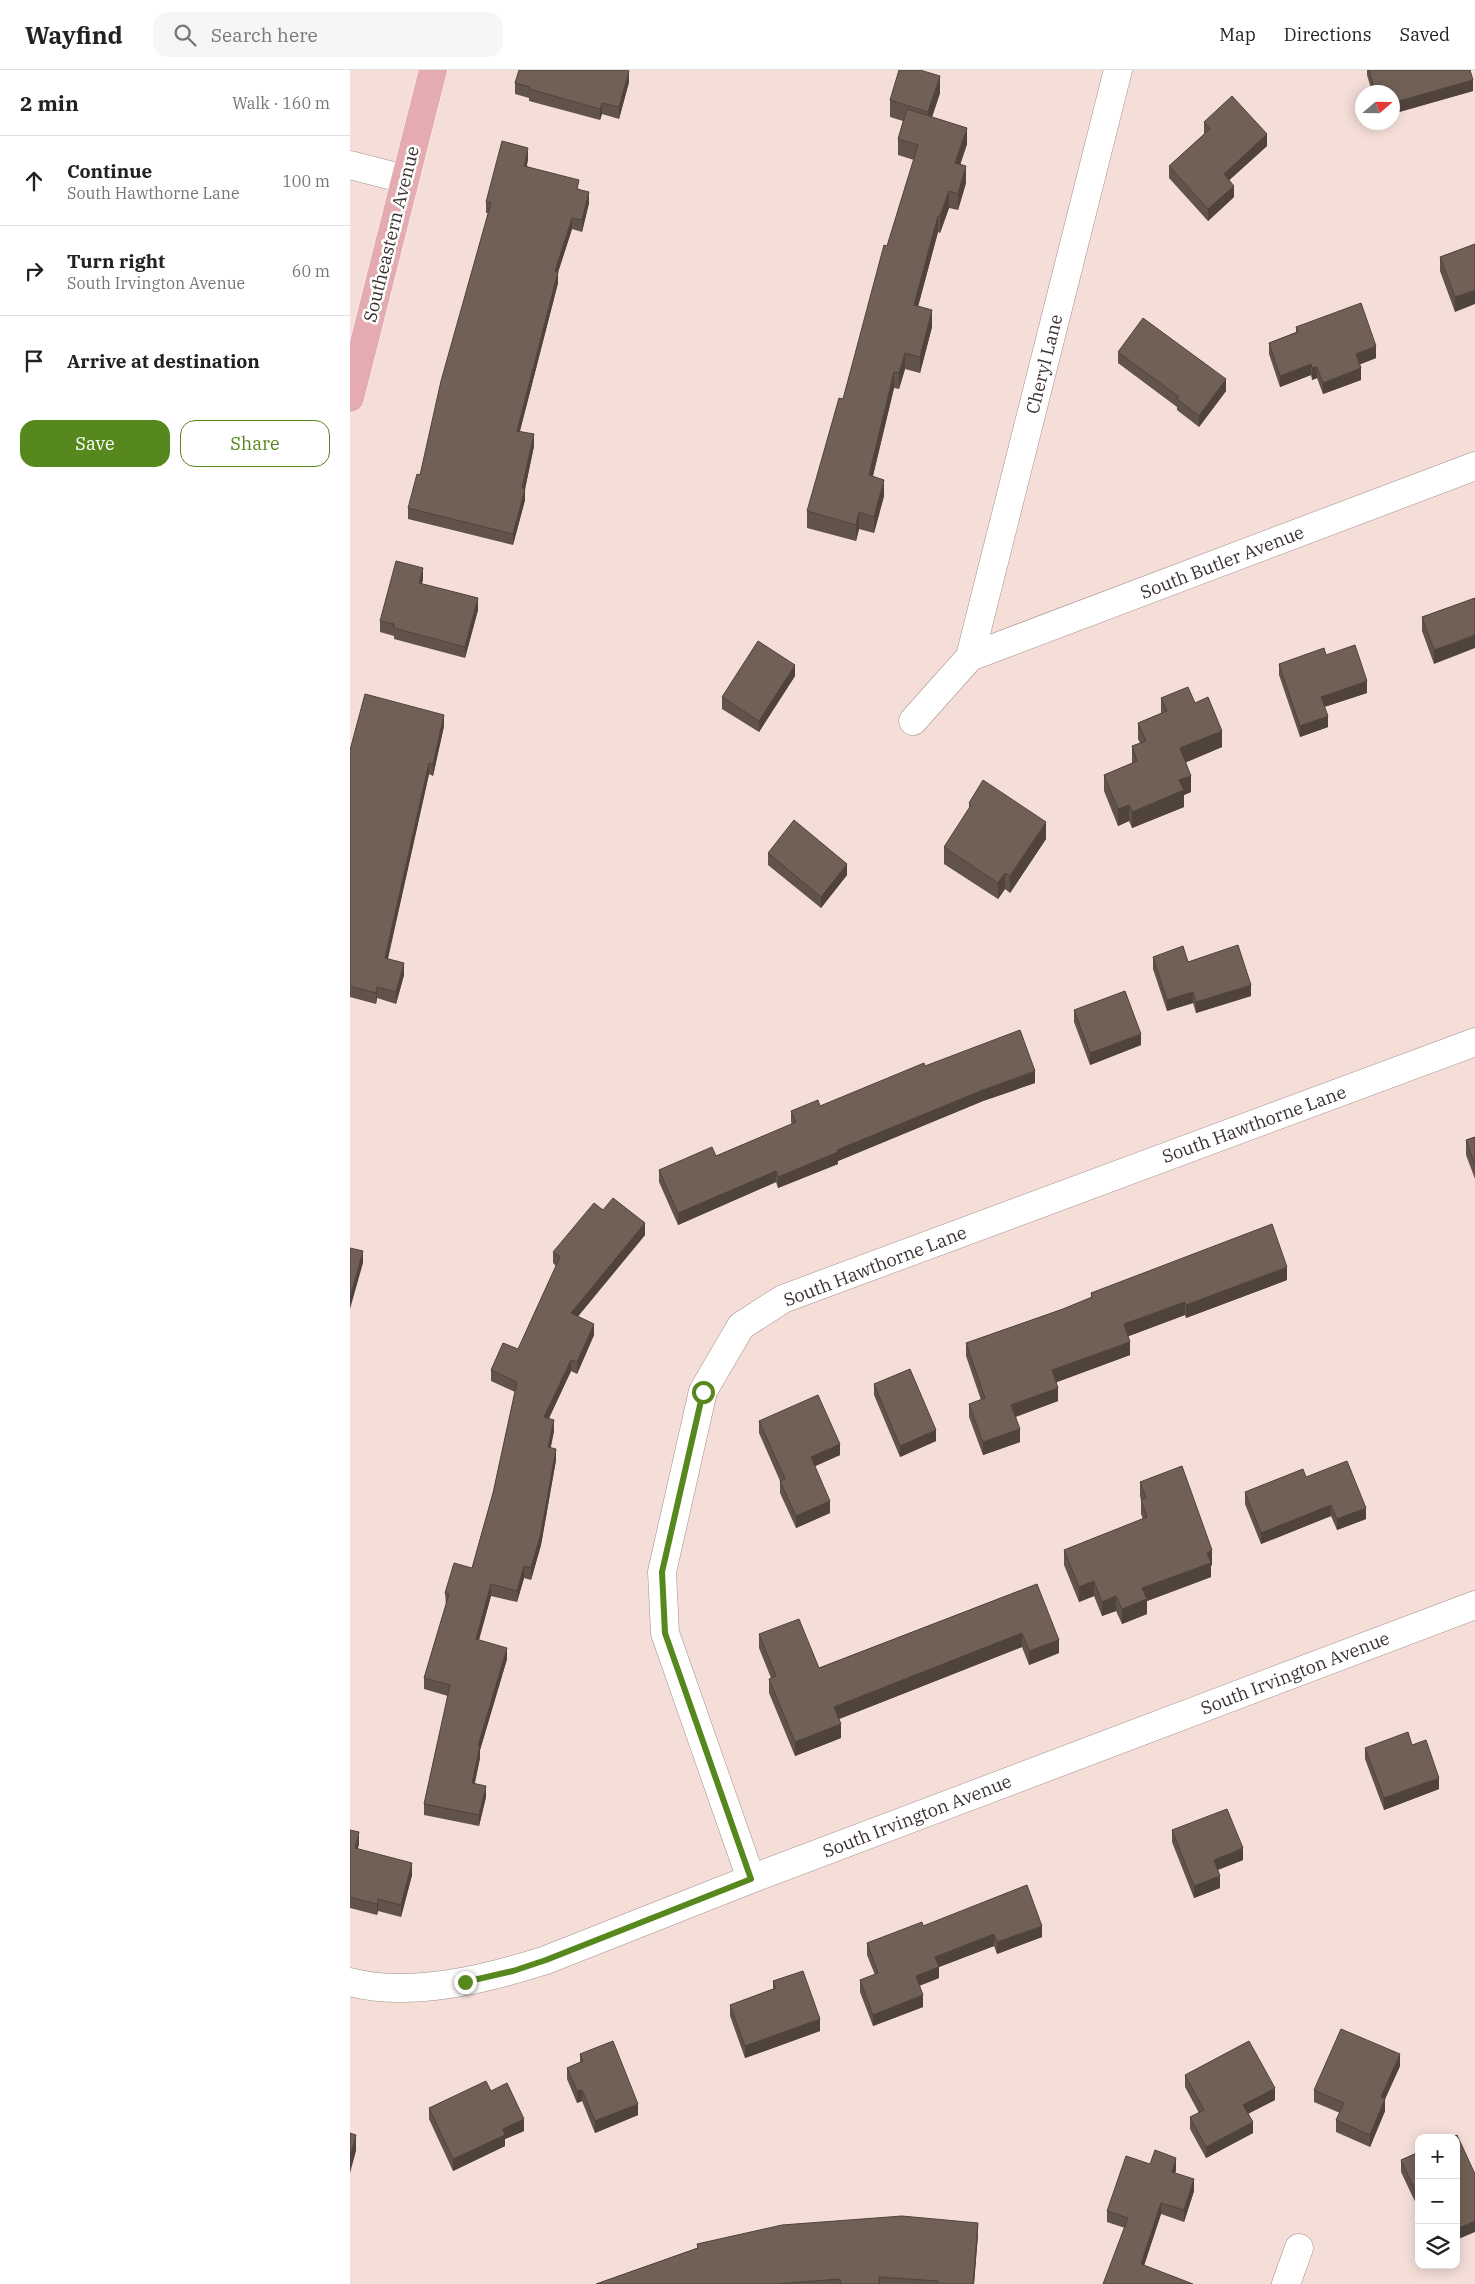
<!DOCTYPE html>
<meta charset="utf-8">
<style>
:root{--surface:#fff;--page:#f6f6f6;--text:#222;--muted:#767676;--line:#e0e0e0;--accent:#57881d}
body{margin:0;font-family:"IBM Plex Serif",serif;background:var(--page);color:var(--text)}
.controls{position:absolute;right:15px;bottom:15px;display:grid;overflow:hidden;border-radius:10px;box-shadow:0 2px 12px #0003}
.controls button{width:45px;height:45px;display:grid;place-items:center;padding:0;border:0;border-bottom:1px solid var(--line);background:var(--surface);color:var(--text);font:25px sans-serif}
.compass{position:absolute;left:1005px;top:15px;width:45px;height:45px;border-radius:50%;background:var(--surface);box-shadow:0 2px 12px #0003;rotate:70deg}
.stop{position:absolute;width:15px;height:15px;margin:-11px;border:4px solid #57881d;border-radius:50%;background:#fff}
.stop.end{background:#57881d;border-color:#fff;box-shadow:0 1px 5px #0008}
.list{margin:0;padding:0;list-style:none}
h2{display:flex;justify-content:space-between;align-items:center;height:65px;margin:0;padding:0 20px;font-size:21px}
h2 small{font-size:16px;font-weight:400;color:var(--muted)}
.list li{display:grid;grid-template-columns:32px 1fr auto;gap:15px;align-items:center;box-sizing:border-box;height:90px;padding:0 20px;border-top:1px solid var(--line)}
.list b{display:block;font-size:19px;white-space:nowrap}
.list p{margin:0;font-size:16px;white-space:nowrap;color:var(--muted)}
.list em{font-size:16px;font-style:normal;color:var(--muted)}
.actions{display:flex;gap:10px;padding:15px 20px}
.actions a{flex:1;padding:11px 0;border:1px solid var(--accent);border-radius:15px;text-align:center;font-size:18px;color:var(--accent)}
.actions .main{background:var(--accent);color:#fff}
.icon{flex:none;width:28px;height:28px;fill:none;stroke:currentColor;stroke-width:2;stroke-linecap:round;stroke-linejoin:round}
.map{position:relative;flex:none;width:1125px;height:2214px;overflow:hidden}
header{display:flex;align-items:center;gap:30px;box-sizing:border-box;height:70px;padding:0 25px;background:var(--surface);border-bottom:1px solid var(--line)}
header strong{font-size:24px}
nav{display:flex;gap:28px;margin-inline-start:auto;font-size:18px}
.search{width:350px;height:45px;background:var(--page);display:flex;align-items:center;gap:12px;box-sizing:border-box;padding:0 18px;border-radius:15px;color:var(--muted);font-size:19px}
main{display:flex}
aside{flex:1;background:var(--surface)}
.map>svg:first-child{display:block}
</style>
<header>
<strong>Wayfind</strong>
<div class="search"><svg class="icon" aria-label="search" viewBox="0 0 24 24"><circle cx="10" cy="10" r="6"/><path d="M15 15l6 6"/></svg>Search here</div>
<nav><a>Map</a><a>Directions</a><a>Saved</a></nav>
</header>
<main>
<aside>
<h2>2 min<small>Walk · 160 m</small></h2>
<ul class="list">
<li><svg class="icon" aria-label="ahead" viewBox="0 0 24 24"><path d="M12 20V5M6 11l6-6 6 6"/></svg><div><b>Continue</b><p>South Hawthorne Lane</p></div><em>100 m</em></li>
<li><svg class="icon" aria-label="right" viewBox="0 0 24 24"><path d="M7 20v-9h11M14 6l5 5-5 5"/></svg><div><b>Turn right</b><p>South Irvington Avenue</p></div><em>60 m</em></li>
<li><svg class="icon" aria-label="arrive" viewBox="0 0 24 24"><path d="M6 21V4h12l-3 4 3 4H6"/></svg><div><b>Arrive at destination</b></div></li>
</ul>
<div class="actions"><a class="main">Save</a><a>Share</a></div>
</aside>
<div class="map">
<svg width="1125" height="2214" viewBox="0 0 1125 2214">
<rect width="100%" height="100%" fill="#f5ded8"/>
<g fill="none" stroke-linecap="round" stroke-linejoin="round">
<g stroke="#a48f8a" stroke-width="29">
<path id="minor" d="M0 95 55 109
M620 587 768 0
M563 651 620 587 1125 396
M401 1809 315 1563 312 1502 353 1321 391 1256 433 1229 1125 972
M0 1912C61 1928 137 1909 196 1890L401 1809 1125 1535
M936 2214 949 2178"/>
</g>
<g stroke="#fff" stroke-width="29">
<path id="primary" d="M0 328 83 0"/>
</g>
<use href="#minor" stroke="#fff" stroke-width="28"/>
<use href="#primary" stroke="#e4acb1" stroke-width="28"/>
</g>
<path fill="#61534a" d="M1017 0H1120L1123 21 1042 44V22H1022L1017 5Z
M279 12 269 49 252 44 250 50 179 31V28L165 24V13Z
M590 23 582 47 617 74 610 95 616 113 608 140 599 138 590 163 588 162 568 236 582 257 570 303 555 299 549 319 544 318 523 406 534 426 524 463 509 459 506 471 457 458V441L493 329 537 176 564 90 548 85V69L553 51 540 47V30Z
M854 52 917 76 879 110 884 127 858 151 819 108V96L854 64Z
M178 89 177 96 229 119 239 133 232 162 222 159 208 202V213L170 361 184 376 175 419V430L163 475 58 449V438L70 405 138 143H136V132Z
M1125 174 1105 242 1090 201V187Z
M946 257 1026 288 1010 294 1011 310 973 324 967 308 962 310 961 305 930 317 919 284V273L946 262Z
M768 282 876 321 849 357 827 340V337L768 293Z
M73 509 72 514 128 540 115 588 44 569V566L30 562V551Z
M1125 528 1084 594 1072 561V547Z
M976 585 1017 623 974 637 978 657 950 667 929 605V594Z
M445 606 409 662 372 639V627Z
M811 628 845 633 872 677 836 692 841 722 834 725V737L782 758 779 751 768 756 754 721V705L782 693V676L790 673 788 669V653L811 643Z
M94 656 83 706 79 704 38 889 54 905 46 934 27 928 26 934 0 927V680Z
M619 733 696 769 660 823 655 819 648 829 594 794V777L619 739Z
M418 783 497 805 471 838 418 795Z
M803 887 901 926 846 943 843 933 817 941 803 899Z
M724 940 791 975 740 995 724 952Z
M575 996 685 1013 633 1031 488 1091V1094L428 1118 426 1112 328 1155 309 1112V1100L366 1086 442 1054 441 1052V1041L470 1036Z
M1125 1067V1109L1116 1085V1070Z
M253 1140 295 1165 228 1246 244 1265 227 1304 221 1301 199 1348 204 1361 201 1377 206 1390 191 1475 181 1510 174 1508 167 1532 141 1526 129 1570 157 1589 130 1680V1688L125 1713 136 1727 129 1756 74 1745V1734L98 1626 74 1619V1608L96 1535 95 1523 122 1498 143 1423 165 1322 141 1311V1300L168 1279 206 1196 203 1193V1182Z
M937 1210 836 1248 835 1245 778 1266 780 1285 706 1312 708 1331 666 1347 670 1372 633 1385 619 1347V1334L631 1330 616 1286V1273L713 1239 741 1228V1223Z
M524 1314 586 1371 550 1387 524 1325Z
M409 1351 490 1385 465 1396 480 1443 446 1458 430 1423V1411L409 1363Z
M956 1407 1016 1449 987 1460 981 1446 911 1474 895 1434V1422Z
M790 1412 862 1495 861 1496V1507L797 1531V1544L772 1554 766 1541 752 1546 744 1526 729 1532 714 1495V1480L793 1449 791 1444V1430L790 1426Z
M687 1514 709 1583 679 1595 672 1577 489 1649 491 1668 445 1686 419 1623V1609L421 1608 409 1578V1564L469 1598Z
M1015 1678 1089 1719 1034 1740 1015 1689Z
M0 1760 9 1774 7 1779 62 1805 51 1847 28 1841 27 1845 0 1838Z
M822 1760 893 1790 868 1800 870 1818 844 1828 822 1772Z
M573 1856 692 1867 647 1884 644 1876 589 1897V1908L569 1916 573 1937 523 1956 510 1922V1910L525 1905 517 1885V1873Z
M423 1911 470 1961 395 1988 380 1946V1935L423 1919Z
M230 1984 288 2045 245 2063 232 2031 227 2033 217 2009V1998L230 1992Z
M1050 1996 1035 2029V2041L1020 2077 986 2062V2050L990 2043 964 2032V2020Z
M835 2005 925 2030 898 2044 903 2063 856 2088 840 2059V2047L849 2043 835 2017Z
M141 2021 174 2061 155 2069V2076L103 2101 79 2049V2038Z
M1069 2082V2140L1051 2102V2090Z
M800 2094 826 2100 825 2103 844 2121 834 2152 811 2144 794 2195 753 2214 775 2158 757 2152V2141Z
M628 2164 624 2214H246L347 2178V2174Z"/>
<path fill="#4f433c" d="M279 1V12L269 49V37Z
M590 6V23L578 59V42Z
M1123 10V21L1042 44V33Z
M252 33V44L250 50V39Z
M617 58V74L605 110V93Z
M917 64V76L874 115V104Z
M178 78V89L174 107V96Z
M616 96V113L608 140V124Z
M884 116V127L858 151V139Z
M599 121V138L590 163V146Z
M239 122V133L232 162V150Z
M588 146V162L564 252V235Z
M222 148V159L205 212V201Z
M208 202V213L167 372V361Z
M1125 220V234L1105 242V227Z
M582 240V257L570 303V287Z
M1026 276V288L1006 296V284Z
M555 283V299L549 319V303Z
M961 294V305L930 317V306Z
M967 297V308L962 310V298Z
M1011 298V310L973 324V313Z
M544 302V318L519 422V405Z
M876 309V321L849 357V346Z
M184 364V376L175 419V430L163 475V464Z
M534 410V426L524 463V447Z
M509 442V459L506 471V455Z
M73 498V509L69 524V513Z
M128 528V540L115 588V577Z
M1125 565V578L1084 594V580Z
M445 595V606L409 662V651Z
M1017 611V623L971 638V627Z
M94 645V656L83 706V694Z
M978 646V657L950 667V656Z
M872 661V677L830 695V678Z
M79 693V704L35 900V888Z
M841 706V722L834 725V737L782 758V742L829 710Z
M779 735V751L768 756V739Z
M696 752V769L660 823V806Z
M497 794V805L471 838V827Z
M655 803V819L648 829V813Z
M54 893V905L46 934V922Z
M901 915V926L846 943V932Z
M27 917V928L26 934V923Z
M843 922V933L817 941V930Z
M791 964V975L740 995V983Z
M685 1001V1013L633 1031 488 1091V1094L428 1118V1107L487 1080 633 1020Z
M426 1101V1112L328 1155V1143Z
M295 1153V1165L221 1255V1243Z
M13 1181V1193L0 1239V1227Z
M937 1197V1210L836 1248V1235Z
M835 1232V1245L774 1268V1254Z
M244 1254V1265L227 1304V1292Z
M780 1272V1285L702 1314V1300Z
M221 1290V1301L194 1359V1347Z
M708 1318V1331L661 1348V1335Z
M204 1350V1361L198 1388V1377Z
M670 1359V1372L633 1385V1372Z
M586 1360V1371L550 1387V1376Z
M490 1374V1385L461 1398V1387Z
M206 1379V1390L191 1475 181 1510V1498Z
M480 1431V1443L446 1458V1446Z
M981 1435V1446L911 1474V1463Z
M1016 1438V1449L987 1460V1449Z
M862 1480V1495L861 1496V1507L797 1531V1544L772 1554V1539L792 1518Z
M174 1496V1508L167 1532V1521Z
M744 1511V1526L729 1532V1517Z
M141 1514V1526L126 1580V1569Z
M766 1526V1541L752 1546V1532Z
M672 1563V1577L484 1651V1637Z
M709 1570V1583L679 1595V1581Z
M157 1578V1589L130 1680V1688L122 1724V1713L128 1676Z
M491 1654V1668L445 1686V1672Z
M1089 1708V1719L1034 1740V1728Z
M136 1716V1727L129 1756V1745Z
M9 1762V1774L5 1790V1778Z
M893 1778V1790L864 1801V1790Z
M62 1793V1805L51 1847V1835Z
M870 1806V1818L844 1828V1816Z
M28 1829V1841L27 1845V1834Z
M692 1856V1867L647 1884V1872Z
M644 1864V1876L589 1897V1908L566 1917V1906L585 1887Z
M573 1925V1937L523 1956V1945Z
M470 1949V1961L395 1988V1976Z
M1050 1984V1996L1031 2038V2027Z
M925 2018V2030L893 2046V2035Z
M232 2020V2031L227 2033V2021Z
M1035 2029V2041L1020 2077V2065Z
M288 2034V2045L245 2063V2051Z
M174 2049V2061L155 2069V2076L103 2101V2089L153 2059Z
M903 2052V2063L856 2088V2077Z
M6 2065V2081L0 2103V2087Z
M826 2088V2100L822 2113V2102Z
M844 2109V2121L834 2152V2140Z
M811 2133V2144L791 2205V2194Z
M1125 2151V2162L1106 2170V2159Z
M628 2153V2164L624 2214H623Z"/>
<path fill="#716056" stroke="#4f433c" d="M169 0H277L279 1 269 37 252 33 250 39 179 19 180 17 165 13Z
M549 0H570L590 6 578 42 540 30Z
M1019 0H1120L1123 10 1042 33V22H1025Z
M882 26 917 64 874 104 884 116 858 139 819 96 860 59 854 52Z
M557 39 617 58 605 93 616 96 608 124 599 121 590 146H588L564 235 582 240 570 287 555 283 549 303 544 302 519 405 534 410 524 447 509 442 506 455 457 441 489 328 493 329 534 175 537 176 568 75 548 69Z
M152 71 178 78 174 96 229 110 227 119 239 122 232 150 222 148 205 201 208 202 167 361 184 364 172 418 175 419 163 464 58 438 67 404 70 405 91 311 141 133 136 132Z
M1125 174V220L1105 227 1090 187Z
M1011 233 1026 276 1006 284 1011 298 973 313 967 297 962 298 961 294 930 306 919 273 948 262 946 257Z
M793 248 876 309 849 346 827 329 829 327 768 282Z
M46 491 73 498 69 513 128 528 115 577 44 558V554L30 551Z
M1125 528V565L1084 580 1072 547Z
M408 571 445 595 409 651 372 627Z
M1005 575 1017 611 971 627 978 646 950 656 929 594 974 578 976 585Z
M838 617 845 633 858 627 872 661 830 678 841 706 829 710 834 720 782 742 779 735 768 739 754 705 787 691 782 676 796 671 788 653 817 641 811 628Z
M15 624 94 645 83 694 79 693 35 888 54 893 46 922 27 917 26 923 0 916V680Z
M633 710 696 752 660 806 655 803 648 813 594 777 621 735 619 733Z
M444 750 497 794 471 827 418 783Z
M888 875 901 915 846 932 843 922 817 930 803 887 833 876 838 892Z
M775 921 791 964 740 983 724 940Z
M670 960 685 1001 633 1020 487 1080 488 1082 428 1107 426 1101 328 1143 309 1100 362 1077 366 1086 446 1052 441 1041 468 1030 470 1036 574 993 575 996Z
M1125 1067V1095L1116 1070Z
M263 1128 295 1153 221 1243 244 1254 227 1292 221 1290 194 1347 204 1350 198 1377 206 1379 191 1463 181 1498 174 1496 167 1521 141 1514 126 1569 157 1578 128 1676H130L122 1713 136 1716 129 1745 74 1734 100 1615 74 1608 99 1524 95 1523 104 1493 122 1498 143 1423 167 1312 141 1300 153 1273 168 1279 210 1187 203 1182 244 1133 253 1140Z
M922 1154 937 1197 836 1235 835 1232 774 1254 780 1272 702 1300 708 1318 661 1335 670 1359 633 1372 619 1334 635 1328 616 1273 713 1239 742 1227 741 1223Z
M0 1178 13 1181 0 1227Z
M560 1299 586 1360 550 1376 524 1314Z
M468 1325 490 1374 461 1387 480 1431 446 1446 430 1411 435 1409 409 1351Z
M997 1391 1016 1438 987 1449 981 1435 911 1463 895 1422 953 1399 956 1407Z
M832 1396 862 1480 857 1483 861 1493 792 1518 797 1529 772 1539 766 1526 752 1532 744 1511 729 1517 714 1480 797 1447 791 1430 796 1428 790 1412Z
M687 1514 709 1570 679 1581 672 1563 484 1637 491 1654 445 1672 419 1609 426 1606 409 1564 449 1549 469 1598Z
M1058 1662 1062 1675 1076 1670 1089 1708 1034 1728 1015 1678Z
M877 1739 893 1778 864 1790 870 1806 844 1816 822 1760Z
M0 1760 9 1762 5 1778 62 1793 51 1835 28 1829 27 1834 0 1827Z
M677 1815 692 1856 647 1872 644 1864 585 1887 589 1897 566 1906 573 1925 523 1945 510 1910 528 1903 517 1873 572 1852 573 1856Z
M453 1901 470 1949 395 1976 380 1935 426 1918 423 1911Z
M991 1959 1050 1984 1031 2027 1035 2029 1020 2065 986 2050 994 2033 964 2020Z
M263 1971 288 2034 245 2051 232 2020 227 2021 217 1998 233 1991 230 1984Z
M899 1971 925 2018 893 2035 903 2052 856 2077 840 2047 854 2040 835 2005Z
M136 2011 141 2021 157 2013 174 2049 153 2059 155 2065 103 2089 79 2038Z
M0 2063 6 2065 0 2087Z
M1107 2065 1125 2104V2151L1106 2159V2068H1101Z
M805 2080 826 2088 822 2102 844 2109 834 2140 811 2133 791 2194 843 2214H753L778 2148 757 2141 776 2086 800 2094Z
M1069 2082V2129L1051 2090Z
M552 2146 628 2153 623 2214H588V2211L529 2207V2214H491L490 2209 427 2214H246L348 2178 347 2174 432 2155Z"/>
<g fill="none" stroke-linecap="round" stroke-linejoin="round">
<path stroke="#57881d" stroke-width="6" d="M115 1912 163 1901 196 1890 401 1809 315 1563 312 1502 353 1322"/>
</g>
<g text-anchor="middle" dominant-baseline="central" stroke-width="5" stroke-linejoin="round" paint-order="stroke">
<g font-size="18" fill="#3b3230" stroke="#fff">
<text transform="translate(41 164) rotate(-76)">Southeastern Avenue</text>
<text transform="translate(694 294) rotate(-76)">Cheryl Lane</text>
<text transform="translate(872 492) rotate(-21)">South Butler Avenue</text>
<text transform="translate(904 1054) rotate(-20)">South Hawthorne Lane</text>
<text transform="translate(525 1196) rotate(-21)">South Hawthorne Lane</text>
<text transform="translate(945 1603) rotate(-21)">South Irvington Avenue</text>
<text transform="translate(567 1746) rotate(-21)">South Irvington Avenue</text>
</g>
</g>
</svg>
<div class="controls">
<button>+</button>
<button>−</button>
<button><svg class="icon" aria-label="layers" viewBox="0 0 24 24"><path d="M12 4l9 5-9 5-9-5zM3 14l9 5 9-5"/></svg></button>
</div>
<svg class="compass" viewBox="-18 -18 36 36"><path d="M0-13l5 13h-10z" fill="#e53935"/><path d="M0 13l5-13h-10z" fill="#767676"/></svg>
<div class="stop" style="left:353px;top:1322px"></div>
<div class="stop end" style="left:115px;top:1912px"></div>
</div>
</main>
